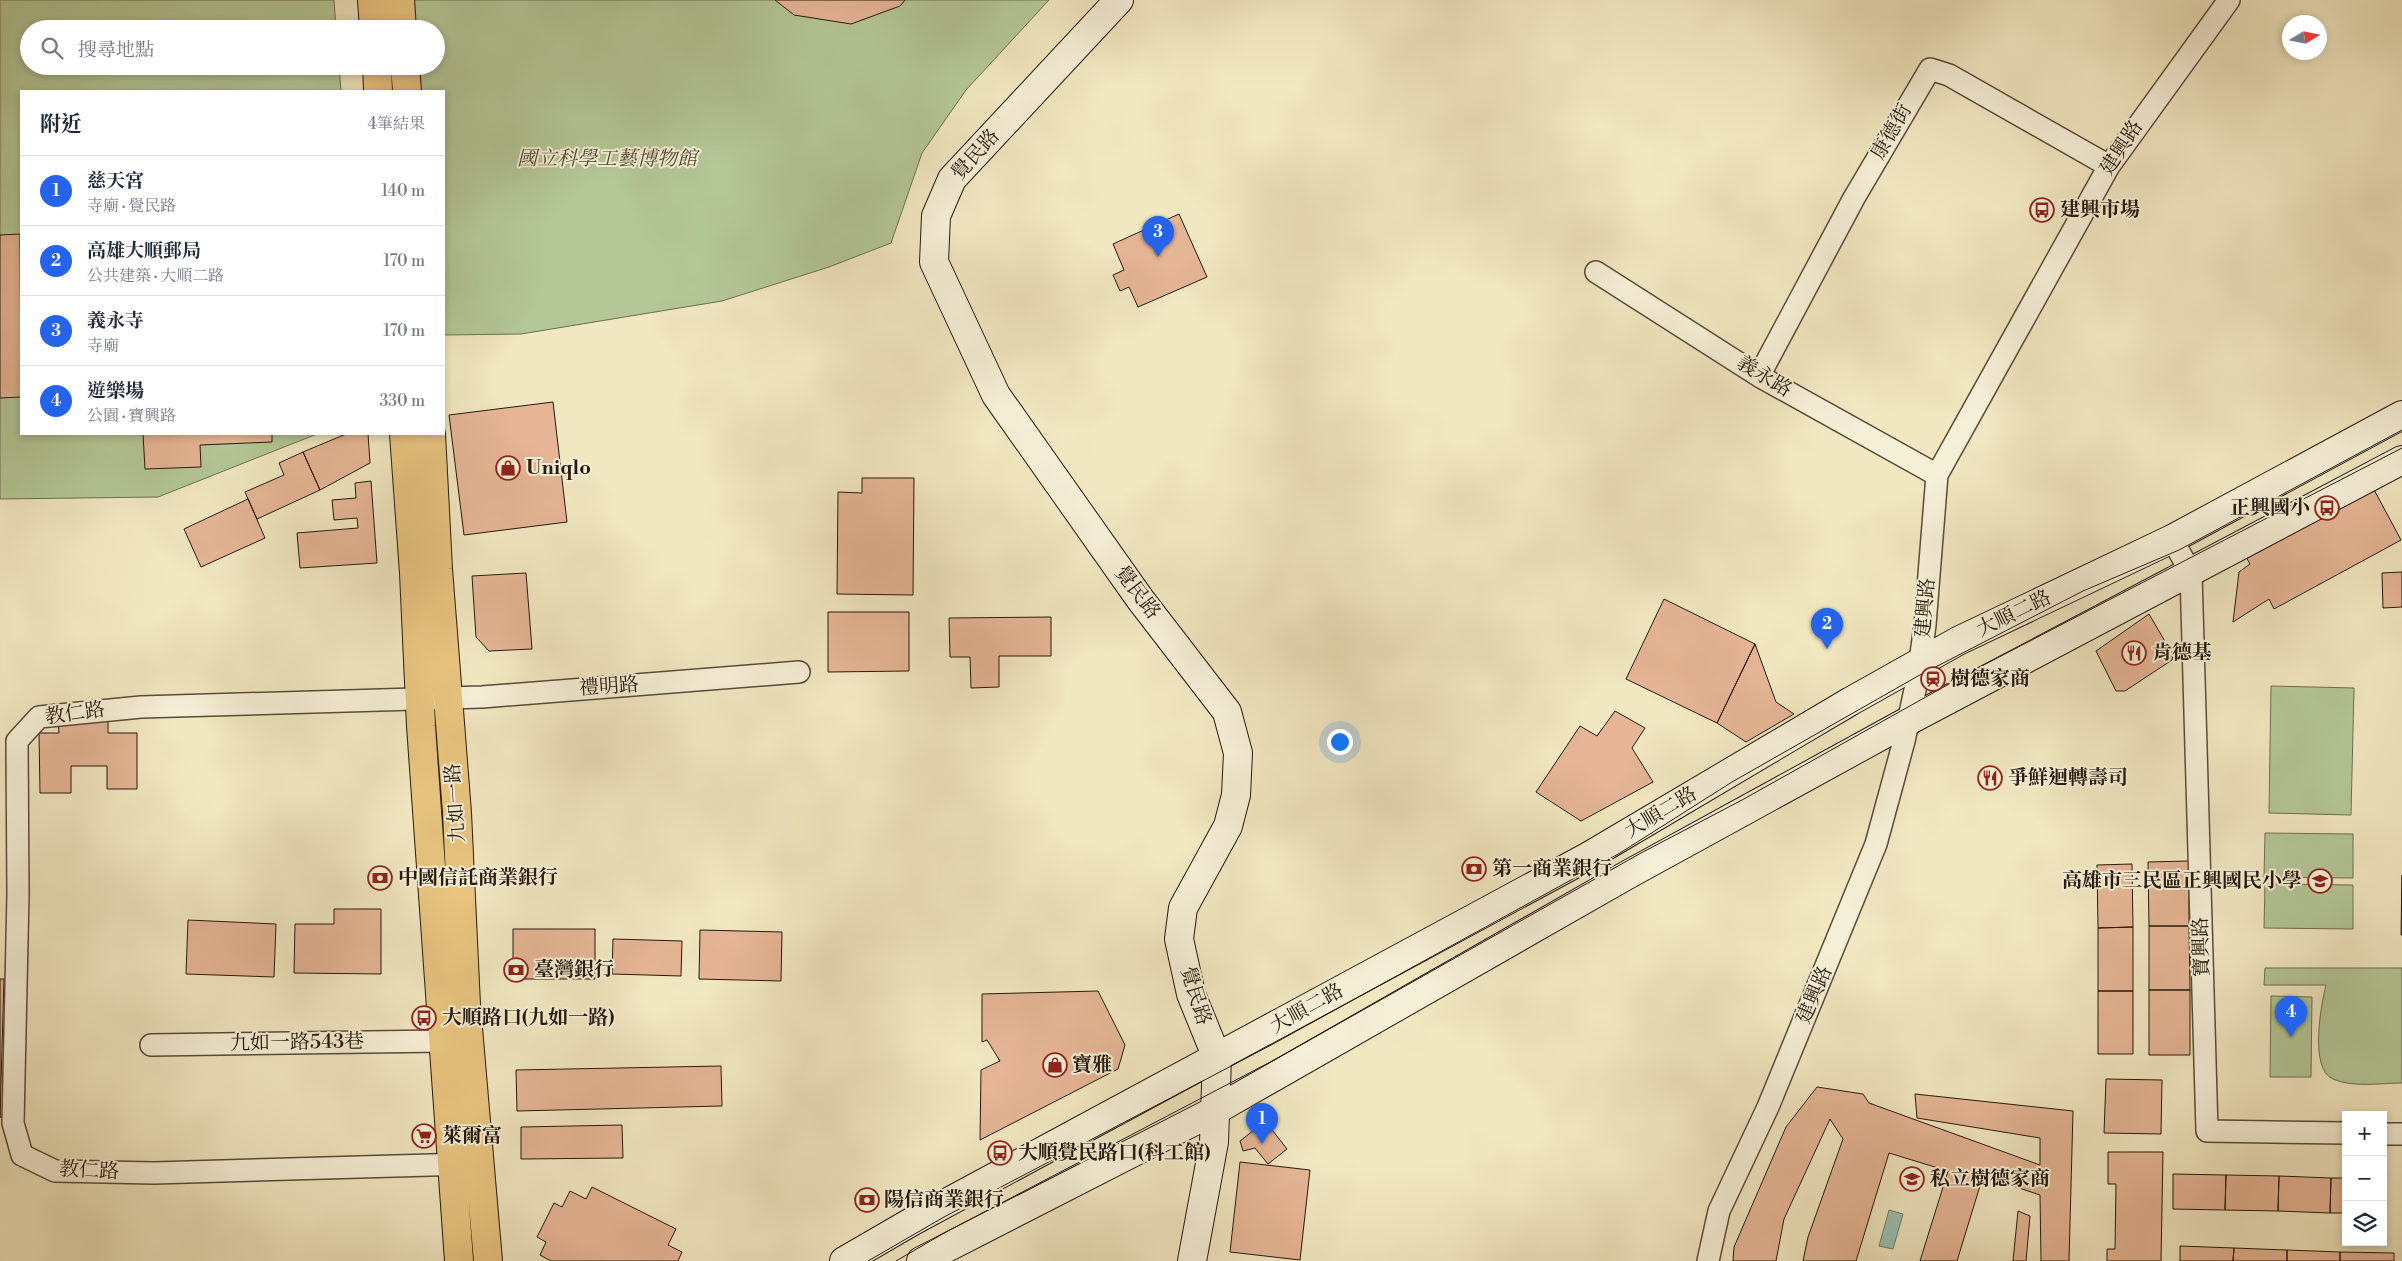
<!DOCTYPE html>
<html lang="zh-TW">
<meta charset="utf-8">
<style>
:root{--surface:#fff;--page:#f2f2f3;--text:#1f2937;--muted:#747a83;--line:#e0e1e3;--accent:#2563eb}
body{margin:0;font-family:"Libre Bodoni","Noto Serif TC",serif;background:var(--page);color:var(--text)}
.controls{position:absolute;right:15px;bottom:15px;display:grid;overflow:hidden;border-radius:0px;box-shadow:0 2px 8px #0003}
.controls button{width:45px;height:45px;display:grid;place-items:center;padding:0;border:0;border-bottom:1px solid var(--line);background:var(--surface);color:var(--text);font:25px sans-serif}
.compass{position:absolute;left:2282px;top:15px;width:45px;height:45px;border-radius:50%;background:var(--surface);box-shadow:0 2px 8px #0003;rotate:80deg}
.you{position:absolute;left:1339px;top:741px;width:18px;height:18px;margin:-12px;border:4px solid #fff;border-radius:50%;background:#1a73e8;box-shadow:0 0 0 8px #1a73e833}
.badge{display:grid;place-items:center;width:32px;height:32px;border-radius:50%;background:var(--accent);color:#fff;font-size:16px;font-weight:700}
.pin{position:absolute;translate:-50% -41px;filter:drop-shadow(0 1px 2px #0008)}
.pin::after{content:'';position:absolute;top:26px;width:18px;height:15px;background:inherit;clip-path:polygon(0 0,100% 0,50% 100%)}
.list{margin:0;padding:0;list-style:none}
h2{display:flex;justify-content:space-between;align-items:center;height:65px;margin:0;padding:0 20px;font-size:21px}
h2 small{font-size:16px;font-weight:400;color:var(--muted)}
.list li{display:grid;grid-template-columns:32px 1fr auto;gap:15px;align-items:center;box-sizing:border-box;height:70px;padding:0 20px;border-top:1px solid var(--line)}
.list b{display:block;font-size:19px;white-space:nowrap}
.list p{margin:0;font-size:16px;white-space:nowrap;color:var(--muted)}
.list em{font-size:16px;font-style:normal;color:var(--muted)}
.icon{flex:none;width:28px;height:28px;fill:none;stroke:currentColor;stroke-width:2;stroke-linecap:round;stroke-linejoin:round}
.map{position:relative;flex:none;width:2402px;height:1261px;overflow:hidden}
.search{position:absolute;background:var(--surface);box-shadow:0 2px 8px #0003;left:20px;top:20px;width:425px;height:55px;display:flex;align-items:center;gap:12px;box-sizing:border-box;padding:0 18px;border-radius:28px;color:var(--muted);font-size:19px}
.panel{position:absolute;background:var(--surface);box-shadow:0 2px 8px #0003;left:20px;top:90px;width:425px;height:345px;border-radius:0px}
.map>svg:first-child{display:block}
</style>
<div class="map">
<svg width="2402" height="1261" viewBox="0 0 2402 1261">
<rect width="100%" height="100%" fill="#f1e7c1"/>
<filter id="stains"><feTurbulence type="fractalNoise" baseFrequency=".004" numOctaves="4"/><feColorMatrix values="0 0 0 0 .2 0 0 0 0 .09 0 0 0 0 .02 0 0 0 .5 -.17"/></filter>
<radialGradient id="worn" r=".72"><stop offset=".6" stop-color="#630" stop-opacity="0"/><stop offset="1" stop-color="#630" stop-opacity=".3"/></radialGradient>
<path fill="#b4c797" stroke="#6d7050" d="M0 0H334L336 29H29V66H339L341 91H21V434H317L158 497 0 499Z
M378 0H1049L966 90 922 153 891 243 829 267 722 301 521 334 444 335V91H386L384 66H436V29H380Z
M2271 686 2354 688 2351 815 2269 813Z
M2265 833 2353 834V878L2264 877Z
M2265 884 2353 885V929L2264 928Z
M2265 968H2402V1083C2381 1083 2353 1088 2333 1079 2309 1069 2321 1005 2326 985H2264Z
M2271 996 2312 997 2311 1077H2270Z"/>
<path fill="#9bc0b3" stroke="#6c7d6f" d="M1889 1210 1903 1214 1893 1249 1879 1246Z"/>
<path fill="#e5b595" stroke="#26190a" d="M775 0H905L900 6 851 24 794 15Z
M1179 214 1207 277 1138 307 1129 287 1120 291 1113 275 1124 270 1113 244Z
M20 234 21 397 0 398V235Z
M553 402 567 522 464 535 449 415Z
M143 434H272V442L200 445 201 467 145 469Z
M346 434H368L370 463 320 490 303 452Z
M303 452 320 490 257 519 245 492 284 475 279 463Z
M862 478H914L913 595 837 594 838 492 862 493Z
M371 481 377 563 300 568 297 533 358 528 357 518 334 520 332 500 356 498 355 483Z
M2372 486 2401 540 2274 609 2269 599 2233 622 2239 572 2250 564 2245 555Z
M248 499 265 538 201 567 184 529Z
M2402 572V607L2383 608 2382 573Z
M526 573 532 649 489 651 476 637 472 576Z
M1664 599 1755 644 1717 723 1626 679Z
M828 612H909V671L828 672Z
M2149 614 2173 655 2172 660 2125 691H2116L2096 651Z
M1051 617V656H999V687L971 688 970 657H950L949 618Z
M1755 644 1776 702 1794 714 1746 742 1717 723Z
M1615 711 1645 728 1632 748 1653 782 1581 821 1536 792 1580 726 1597 736Z
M58 721H108V733H137V789H107V766H71V793H40L39 733H59Z
M2189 861V926H2149L2148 862Z
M2132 864 2133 927 2098 928 2097 865Z
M2402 875V935H2401Z
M334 909H381V974L294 973 295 924H334Z
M188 920 276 924 274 977 186 974Z
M2149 926H2189L2190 990H2149Z
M2133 927V991H2098V928Z
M513 929H595V979H513Z
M700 930 782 932 781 981 699 979Z
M613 939 682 941 681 976 612 974Z
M0 979H4L0 1118Z
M2149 990H2190V1055H2149Z
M1098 991 1125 1045 1118 1069 980 1140 981 1070 1000 1061 987 1040 982 1042V994Z
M2098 991H2133V1054H2098Z
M721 1066 722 1106 517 1111 516 1070Z
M2106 1079 2162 1080 2161 1134 2104 1133Z
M1817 1087 1863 1094 1869 1103 2040 1165V1138L1917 1118 1915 1094 2073 1111 2069 1261H2041L2040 1195 1983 1176 1957 1261H1920L1948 1171 1889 1153 1856 1261H1803L1808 1237 1843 1139 1830 1119 1784 1219 1776 1261H1733L1734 1247 1786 1127Z
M622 1125 623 1158 521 1159V1127Z
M1269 1126 1287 1149 1268 1164 1255 1148 1243 1151 1240 1141 1254 1130 1258 1135Z
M2108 1152H2163L2161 1261H2107V1249H2115L2116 1184H2108Z
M1240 1162 1310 1170 1300 1260 1230 1252Z
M2173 1174 2226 1175 2225 1210 2173 1209Z
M2226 1175 2279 1176 2278 1211 2225 1210Z
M2279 1176 2331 1178 2330 1213 2278 1211Z
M2331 1178H2346V1213H2330Z
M592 1187 676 1229 668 1245 682 1252 678 1261H551L540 1255 546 1242 537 1237 554 1203 562 1207 570 1191 586 1199Z
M2018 1211 2030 1216 2026 1261H2013Z
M2180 1246 2234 1248 2233 1261H2180Z
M2234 1248 2287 1250V1261H2233Z
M2287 1250 2340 1252V1261H2287Z
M2340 1252 2394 1253V1261H2340Z"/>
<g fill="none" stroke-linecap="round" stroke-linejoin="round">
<g stroke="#594c38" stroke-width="24">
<path id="street" d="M1596 272 1759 376 1937 475
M1759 376 1854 198 1930 69 1949 75 2109 166
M2172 539 2191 573 2207 1131 2346 1133
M151 1045 443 1041
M2383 1134H2402
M466 1164 154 1173 55 1171 22 1155 13 1123 18 894 17 741 39 717 141 707 482 697 799 672
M1708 1261 1719 1211 1768 1107 1876 844 1904 741 1918 676 1925 625 1937 475 2109 166 2229 0"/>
</g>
<g stroke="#26190a" stroke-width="30">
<path id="secondary" d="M1119 0 952 179 936 216 934 262 996 395 1140 599 1227 712 1238 753 1236 795 1228 826 1183 908 1179 939 1191 994 1217 1058 1214 1142 1192 1261
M844 1261 913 1221 1589 856 1851 701 1958 641 2172 539 2402 415
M921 1261 1216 1110 1629 874 1908 721 2402 460"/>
</g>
<g stroke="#26190a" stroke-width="30">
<path id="primary" d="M372 0 374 29
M400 0 402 29
M377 66 378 91
M405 66 407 91
M404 434 414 573 421 726 459 1261
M431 434 438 569 457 813 466 1005 488 1261"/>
</g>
<use href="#street" stroke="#f6efd7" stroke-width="21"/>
<use href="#secondary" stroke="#f6efd7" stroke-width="28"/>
<use href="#primary" stroke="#e8c480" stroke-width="28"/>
<path stroke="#26190a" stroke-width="1" d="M868 1261 944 1217 1273 1044 1620 853 1732 782 1918 676 2083 591 2179 550 2402 430
M896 1261 946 1232 1276 1059 1641 853 1742 800 1974 670 2402 448"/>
</g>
<defs>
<g id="bus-ring" transform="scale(1.25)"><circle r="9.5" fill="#f6efd7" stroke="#8f2418" stroke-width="1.5"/><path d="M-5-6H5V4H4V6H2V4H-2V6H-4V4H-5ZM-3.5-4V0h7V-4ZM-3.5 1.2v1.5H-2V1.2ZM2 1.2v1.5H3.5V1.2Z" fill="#8f2418"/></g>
<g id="shop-ring" transform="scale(1.25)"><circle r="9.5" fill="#f6efd7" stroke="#8f2418" stroke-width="1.5"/><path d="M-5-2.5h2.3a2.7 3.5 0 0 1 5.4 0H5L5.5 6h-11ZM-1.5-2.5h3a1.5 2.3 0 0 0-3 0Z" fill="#8f2418"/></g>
<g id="restaurant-ring" transform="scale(1.25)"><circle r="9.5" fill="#f6efd7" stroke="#8f2418" stroke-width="1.5"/><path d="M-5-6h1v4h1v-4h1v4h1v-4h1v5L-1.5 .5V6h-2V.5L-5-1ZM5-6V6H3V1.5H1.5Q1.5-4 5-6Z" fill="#8f2418"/></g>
<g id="station-ring" transform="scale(1.25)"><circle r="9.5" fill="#f6efd7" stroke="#8f2418" stroke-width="1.5"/><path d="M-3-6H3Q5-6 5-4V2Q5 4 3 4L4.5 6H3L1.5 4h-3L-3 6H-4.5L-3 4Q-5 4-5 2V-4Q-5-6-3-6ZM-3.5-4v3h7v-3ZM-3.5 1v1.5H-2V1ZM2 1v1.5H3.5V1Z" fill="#8f2418"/></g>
<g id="bank-ring" transform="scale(1.25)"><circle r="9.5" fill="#f6efd7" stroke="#8f2418" stroke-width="1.5"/><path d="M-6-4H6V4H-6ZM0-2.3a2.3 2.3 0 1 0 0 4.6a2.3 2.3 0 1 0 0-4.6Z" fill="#8f2418"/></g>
<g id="school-ring" transform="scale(1.25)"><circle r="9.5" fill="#f6efd7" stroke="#8f2418" stroke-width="1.5"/><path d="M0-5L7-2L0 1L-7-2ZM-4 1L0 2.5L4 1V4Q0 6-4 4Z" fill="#8f2418"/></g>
<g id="supermarket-ring" transform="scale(1.25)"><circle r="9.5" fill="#f6efd7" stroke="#8f2418" stroke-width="1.5"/><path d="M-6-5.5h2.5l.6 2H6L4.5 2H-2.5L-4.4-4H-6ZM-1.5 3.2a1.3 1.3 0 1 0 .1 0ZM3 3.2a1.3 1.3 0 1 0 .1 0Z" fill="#8f2418"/></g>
</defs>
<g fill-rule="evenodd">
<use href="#bus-ring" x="2042" y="210"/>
<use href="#shop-ring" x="508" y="468"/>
<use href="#bus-ring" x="2327" y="508"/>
<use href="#restaurant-ring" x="2134" y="653"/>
<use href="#station-ring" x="1933" y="679"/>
<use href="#restaurant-ring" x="1990" y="778"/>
<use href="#bank-ring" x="1474" y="869"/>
<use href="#bank-ring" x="380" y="878"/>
<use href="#school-ring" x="2320" y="881"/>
<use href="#bank-ring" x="516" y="970"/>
<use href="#bus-ring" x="424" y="1018"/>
<use href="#shop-ring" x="1055" y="1065"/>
<use href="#supermarket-ring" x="424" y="1136"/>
<use href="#bus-ring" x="1000" y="1153"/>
<use href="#school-ring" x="1912" y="1179"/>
<use href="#bank-ring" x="867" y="1200"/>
</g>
<g text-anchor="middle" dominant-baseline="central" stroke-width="4" stroke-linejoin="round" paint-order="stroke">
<g font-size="20" fill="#26190a" stroke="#f6efd7">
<text transform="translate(1892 132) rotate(-60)">康德街</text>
<text transform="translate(2122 148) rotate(-57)">建興路</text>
<text transform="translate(976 155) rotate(-48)">覺民路</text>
<text transform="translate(1764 377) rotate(31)">義永路</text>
<text transform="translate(1137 593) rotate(53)">覺民路</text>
<text transform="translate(1926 608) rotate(-85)">建興路</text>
<text transform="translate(2014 614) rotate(-26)">大順二路</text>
<text transform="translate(609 687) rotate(-4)">禮明路</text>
<text transform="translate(75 714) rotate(-8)">教仁路</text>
<text transform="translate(456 803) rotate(-94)">九如一路</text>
<text transform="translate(1661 813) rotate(-31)">大順二路</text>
<text transform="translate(2202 947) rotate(-92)">寶興路</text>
<text transform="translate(1815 995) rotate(-67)">建興路</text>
<text transform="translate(1195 996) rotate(73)">覺民路</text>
<text transform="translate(1307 1009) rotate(-29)">大順二路</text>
<text transform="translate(297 1043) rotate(-1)">九如一路543巷</text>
<text transform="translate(89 1171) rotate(3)">教仁路</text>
</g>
<g font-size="20" font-style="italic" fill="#514d34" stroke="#f6efd7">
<text x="607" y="159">國立科學工藝博物館</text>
</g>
<g font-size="20" font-weight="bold" fill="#26190a" stroke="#f6efd7" text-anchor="start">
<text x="2060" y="210">建興市場</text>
<text x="526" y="468">Uniqlo</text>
<text x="2310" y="508" text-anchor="end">正興國小</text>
<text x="2152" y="653">肯德基</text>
<text x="1950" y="679">樹德家商</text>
<text x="2008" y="778">爭鮮迴轉壽司</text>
<text x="1492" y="869">第一商業銀行</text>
<text x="398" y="878">中國信託商業銀行</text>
<text x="2302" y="881" text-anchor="end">高雄市三民區正興國民小學</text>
<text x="534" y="970">臺灣銀行</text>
<text x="442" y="1018">大順路口(九如一路)</text>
<text x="1072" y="1065">寶雅</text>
<text x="442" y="1136">萊爾富</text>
<text x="1018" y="1153">大順覺民路口(科工館)</text>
<text x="1930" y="1179">私立樹德家商</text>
<text x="884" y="1200">陽信商業銀行</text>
</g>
</g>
<rect width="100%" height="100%" filter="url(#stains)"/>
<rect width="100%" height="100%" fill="url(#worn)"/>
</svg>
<div class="controls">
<button>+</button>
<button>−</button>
<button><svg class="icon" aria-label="layers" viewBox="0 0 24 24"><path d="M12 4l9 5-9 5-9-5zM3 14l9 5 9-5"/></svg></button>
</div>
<svg class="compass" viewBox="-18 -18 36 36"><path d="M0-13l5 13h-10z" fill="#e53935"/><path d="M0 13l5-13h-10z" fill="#747a83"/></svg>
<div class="you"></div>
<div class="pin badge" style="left:1262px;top:1144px">1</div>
<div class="pin badge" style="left:1827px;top:649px">2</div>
<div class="pin badge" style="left:1158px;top:257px">3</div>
<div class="pin badge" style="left:2291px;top:1037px">4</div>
<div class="search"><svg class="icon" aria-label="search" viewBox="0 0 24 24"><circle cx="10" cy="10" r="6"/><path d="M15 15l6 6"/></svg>搜尋地點</div>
<section class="panel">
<h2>附近<small>4筆結果</small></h2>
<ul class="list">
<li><span class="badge">1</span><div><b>慈天宮</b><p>寺廟 · 覺民路</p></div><em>140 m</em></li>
<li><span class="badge">2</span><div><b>高雄大順郵局</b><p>公共建築 · 大順二路</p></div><em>170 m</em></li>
<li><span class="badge">3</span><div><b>義永寺</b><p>寺廟</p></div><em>170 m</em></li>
<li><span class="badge">4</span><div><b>遊樂場</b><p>公園 · 寶興路</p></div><em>330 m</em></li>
</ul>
</section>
</div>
